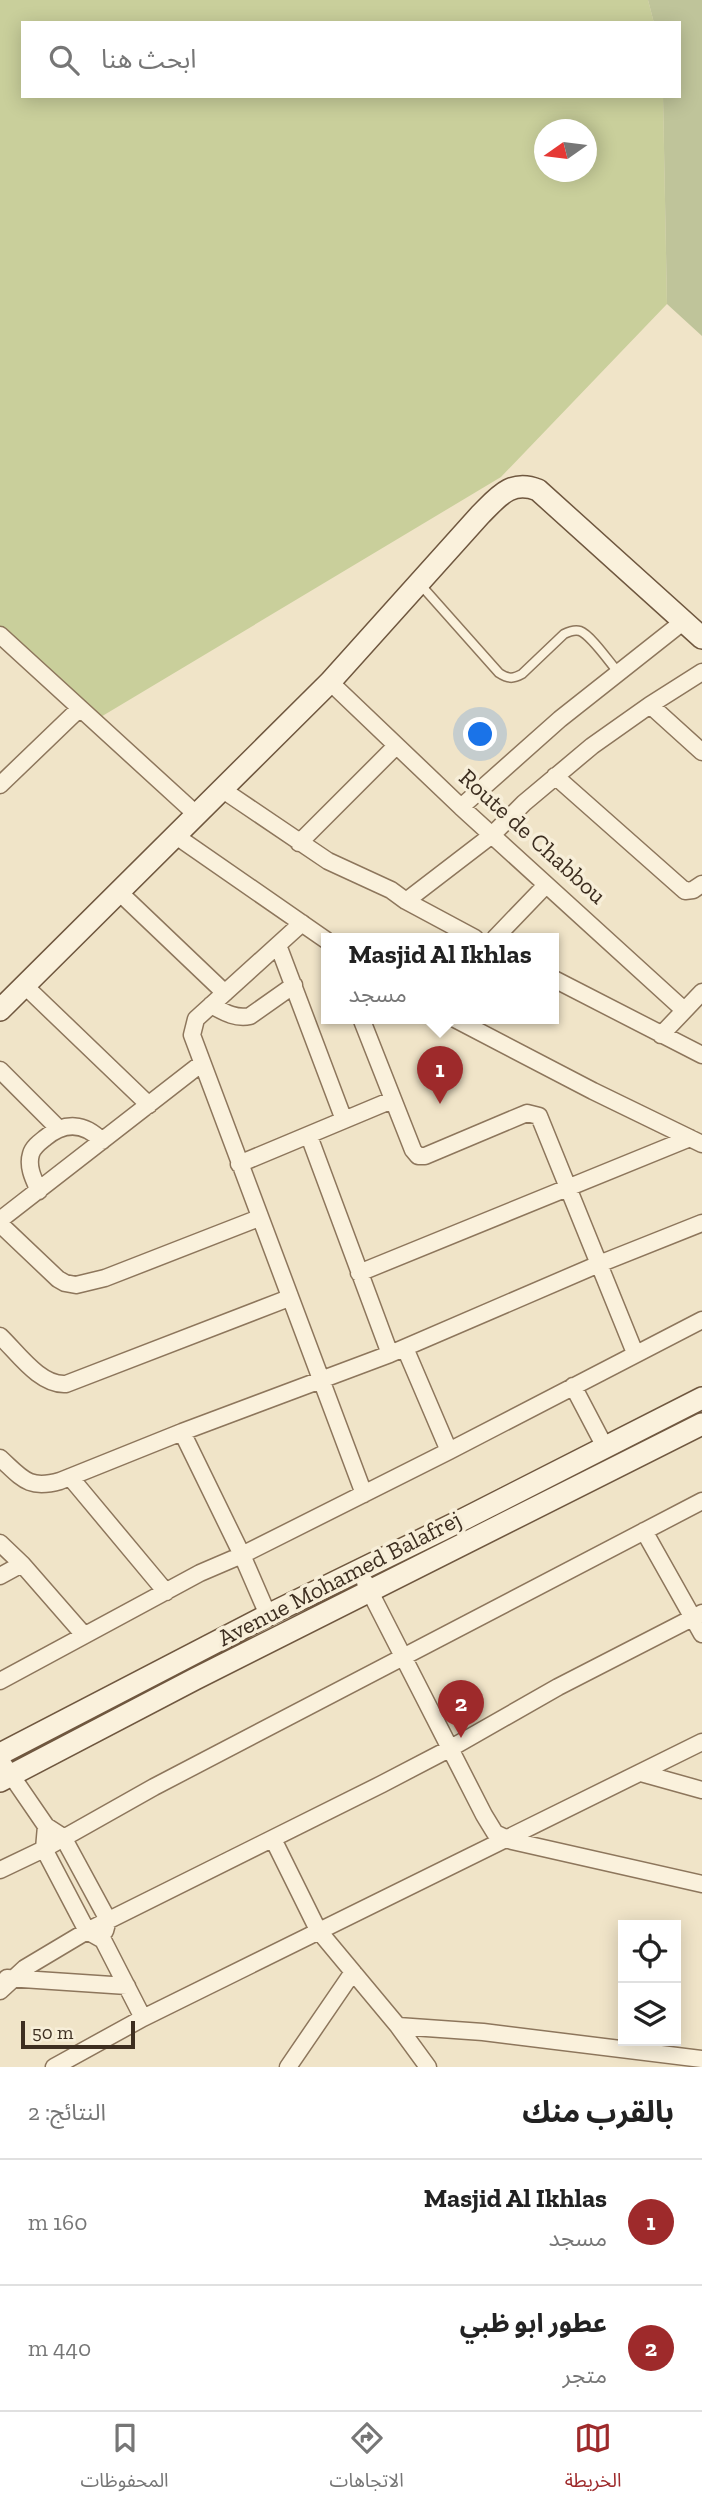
<!DOCTYPE html>
<html lang="ar">
<meta charset="utf-8">
<style>
:root{--surface:#fff;--page:#f2f2f2;--text:#222;--muted:#767676;--line:#e0e0e0;--accent:#9e2a2b}
body{margin:0;font-family:"Zilla Slab","Noto Sans Arabic",serif;background:var(--page);color:var(--text);direction:rtl}
.controls{position:absolute;right:21px;bottom:21px;display:grid;overflow:hidden;border-radius:0px;box-shadow:0 4px 18px #0003}
.controls button{width:63px;height:63px;display:grid;place-items:center;padding:0;border:0;border-bottom:2px solid var(--line);background:var(--surface);color:var(--text);font:35px sans-serif}
.compass{position:absolute;left:534px;top:119px;width:63px;height:63px;border-radius:50%;background:var(--surface);box-shadow:0 4px 18px #0003;rotate:256deg}
.scale{position:absolute;left:21px;bottom:18px;width:114px;box-sizing:border-box;padding-left:7px;border:4px solid #3d2e20;border-top:0;font-size:19px;line-height:24px;white-space:nowrap;color:#3d2e20;-webkit-text-stroke:5px #f7eed8;paint-order:stroke}
.you{position:absolute;left:481px;top:735px;width:24px;height:24px;margin:-18px;border:5px solid #fff;border-radius:50%;background:#1a73e8;box-shadow:0 0 0 10px #1a73e833}
.badge{display:grid;place-items:center;width:46px;height:46px;border-radius:50%;background:var(--accent);color:#fff;font-size:23px;font-weight:700}
.pin{position:absolute;translate:-50% -58px;filter:drop-shadow(0 2px 4px #0008)}
.pin::after{content:'';position:absolute;top:37px;width:24px;height:21px;background:inherit;clip-path:polygon(0 0,100% 0,50% 100%)}
.popup{position:absolute;left:321px;top:933px;width:238px;height:91px;box-sizing:border-box;display:grid;place-content:center;border-radius:0px;background:var(--surface);filter:drop-shadow(0 2px 5px #0005);font-size:23px;white-space:nowrap;color:var(--muted)}
.popup b{font-size:26px;color:var(--text)}
.popup::after{content:'';position:absolute;left:50%;top:100%;margin-left:-14px;border:14px solid transparent;border-top-color:var(--surface)}
.list{margin:0;padding:0;list-style:none}
h2{display:flex;justify-content:space-between;align-items:center;height:91px;margin:0;padding:0 28px;font-size:30px}
h2 small{font-size:23px;font-weight:400;color:var(--muted)}
.list li{display:grid;grid-template-columns:46px 1fr auto;gap:21px;align-items:center;box-sizing:border-box;height:126px;padding:0 28px;border-top:2px solid var(--line)}
.list b{display:block;font-size:26px;white-space:nowrap}
.list p{margin:0;font-size:23px;white-space:nowrap;color:var(--muted)}
.list em{font-size:23px;font-style:normal;color:var(--muted)}
.icon{flex:none;width:38px;height:38px;fill:none;stroke:currentColor;stroke-width:2;stroke-linecap:round;stroke-linejoin:round}
.map{position:relative;flex:none;width:702px;height:2067px;overflow:hidden;direction:ltr}
.search{position:absolute;background:var(--surface);box-shadow:0 4px 18px #0003;left:21px;right:21px;top:21px;height:77px;display:flex;align-items:center;gap:18px;box-sizing:border-box;padding:0 24px;border-radius:0px;color:var(--muted);font-size:26px}
.sheet{height:343px;background:var(--surface)}
nav{display:flex;justify-content:space-around;align-items:center;box-sizing:border-box;height:98px;border-top:2px solid var(--line);background:var(--surface);font-size:19px;color:var(--muted)}
nav a{display:grid;justify-items:center;gap:4px}
nav .on{color:var(--accent)}
.map>svg:first-child{display:block}
</style>
<div class="map">
<svg width="702" height="2067" viewBox="0 0 702 2067">
<rect width="100%" height="100%" fill="#f0e4c8"/>
<path fill="#c9cf9b" fill-rule="evenodd" d="M0 0H648L654 23H23V96H663L667 304 501 477 89 724 0 644ZM544 130H586V172H544Z"/>
<path fill="#bfc49a" d="M648 0H702V336L667 304 663 96H679V23H654Z"/>
<g fill="none" stroke-linecap="round" stroke-linejoin="round">
<g stroke="#8d765c" stroke-width="11">
<path id="lane" d="M419 583 499 673C508 679 513 679 522 674L564 634C568 632 574 629 580 631 591 635 610 663 618 672"/>
</g>
<g stroke="#8d765c" stroke-width="19">
<path id="street" d="M0 635 197 815
M330 682 461 807 684 1010
M650 705 702 752
M555 776 685 891 693 890 702 884
M0 785 79 709
M223 790 328 861 391 890 406 901 475 938
M461 807 560 719 684 621
M176 836 326 940
M299 843 396 746
M119 892 225 993
M406 901 492 835 524 803 592 746 650 705 702 672
M302 923 196 1019 192 1035 364 1494
M495 938 546 885
M278 945 344 1120
M554 979 702 1055
M24 985 149 1105
M211 1005C224 1012 235 1019 250 1016L294 985
M361 1018 413 1150 418 1156H425L527 1113 539 1116 635 1353
M453 1018 593 1091 702 1144
M661 1035 702 992
M0 1070 58 1128
M309 1136 390 1354
M239 1164 392 1100
M39 1191C34 1180 27 1167 31 1154 33 1147 40 1142 45 1138 65 1121 85 1123 102 1141
M0 1220 202 1063
M0 1224 58 1279 65 1283 76 1285 105 1278 259 1218
M359 1273 690 1138
M0 1336C17 1352 40 1386 66 1384L289 1298
M405 1348 449 1451
M573 1386 605 1447
M182 1432 242 1555 268 1615
M0 1458C22 1478 28 1490 60 1481L182 1432 390 1354 599 1264 702 1223
M70 1477 166 1592
M644 1531 702 1634
M0 1543 22 1564 84 1635
M0 1576 22 1564
M365 1582 484 1815 495 1833 512 1841 702 1884
M0 1681 200 1573 242 1555 449 1451 702 1320
M0 1759 46 1826 63 1837 108 1920 105 1931
M641 1773 702 1790
M46 1826 44 1849 87 1931 103 1940 143 2018
M273 1839 318 1930 398 2026 428 2067
M0 1870 44 1849 154 1787 702 1501
M7 1978 127 1986
M0 1991 25 1968 87 1931 382 1784 451 1748 558 1687 702 1613
M398 2026 483 2032 702 2059
M54 2067 143 2018 702 1742
M288 2067 353 1972"/>
</g>
<g stroke="#6f573f" stroke-width="24">
<path id="secondary" d="M0 1010 330 682 480 515C498 497 511 479 538 490L702 638
M0 1754 268 1615 466 1518 702 1398
M0 1781 195 1679 702 1424"/>
</g>
<use href="#lane" stroke="#faf1dc" stroke-width="8"/>
<use href="#street" stroke="#faf1dc" stroke-width="16"/>
<use href="#secondary" stroke="#faf1dc" stroke-width="21"/>
</g>
<g text-anchor="middle" dominant-baseline="central" stroke-width="7" stroke-linejoin="round" paint-order="stroke">
<g font-size="24" fill="#3d2e20" stroke="#f7eed8">
<text transform="translate(533 836) rotate(42)">Route de Chabbou</text>
<text transform="translate(339 1578) rotate(-27)">Avenue Mohamed Balafrej</text>
</g>
</g>
</svg>
<div class="controls">
<button><svg class="icon" aria-label="locate" viewBox="0 0 24 24"><circle cx="12" cy="12" r="6"/><path d="M12 2v4M12 18v4M2 12h4M18 12h4"/></svg></button>
<button><svg class="icon" aria-label="layers" viewBox="0 0 24 24"><path d="M12 4l9 5-9 5-9-5zM3 14l9 5 9-5"/></svg></button>
</div>
<svg class="compass" viewBox="-18 -18 36 36"><path d="M0-13l5 13h-10z" fill="#e53935"/><path d="M0 13l5-13h-10z" fill="#767676"/></svg>
<div class="scale">50 m</div>
<div class="you"></div>
<div class="pin badge" style="left:440px;top:1104px">1</div>
<div class="popup"><b>Masjid Al Ikhlas</b>مسجد</div>
<div class="pin badge" style="left:461px;top:1738px">2</div>
<div class="search"><svg class="icon" aria-label="search" viewBox="0 0 24 24"><circle cx="10" cy="10" r="6"/><path d="M15 15l6 6"/></svg>ابحث هنا</div>
</div>
<section class="sheet">
<h2>بالقرب منك<small>النتائج: 2</small></h2>
<ul class="list">
<li><span class="badge">1</span><div><b>Masjid Al Ikhlas</b><p>مسجد</p></div><em>160 m</em></li>
<li><span class="badge">2</span><div><b>عطور ابو ظبي</b><p>متجر</p></div><em>440 m</em></li>
</ul>
</section>
<nav>
<a class="on"><svg class="icon" aria-label="map" viewBox="0 0 24 24"><path d="M3 6l6-2 6 2 6-2v14l-6 2-6-2-6 2zM9 4v14M15 6v14"/></svg>الخريطة</a>
<a><svg class="icon" aria-label="directions" viewBox="0 0 24 24"><path d="M12 3l9 9-9 9-9-9zM9 14v-3h6M13 9l2 2-2 2"/></svg>الاتجاهات</a>
<a><svg class="icon" aria-label="saved" viewBox="0 0 24 24"><path d="M7 4h10v16l-5-4-5 4z"/></svg>المحفوظات</a>
</nav>
